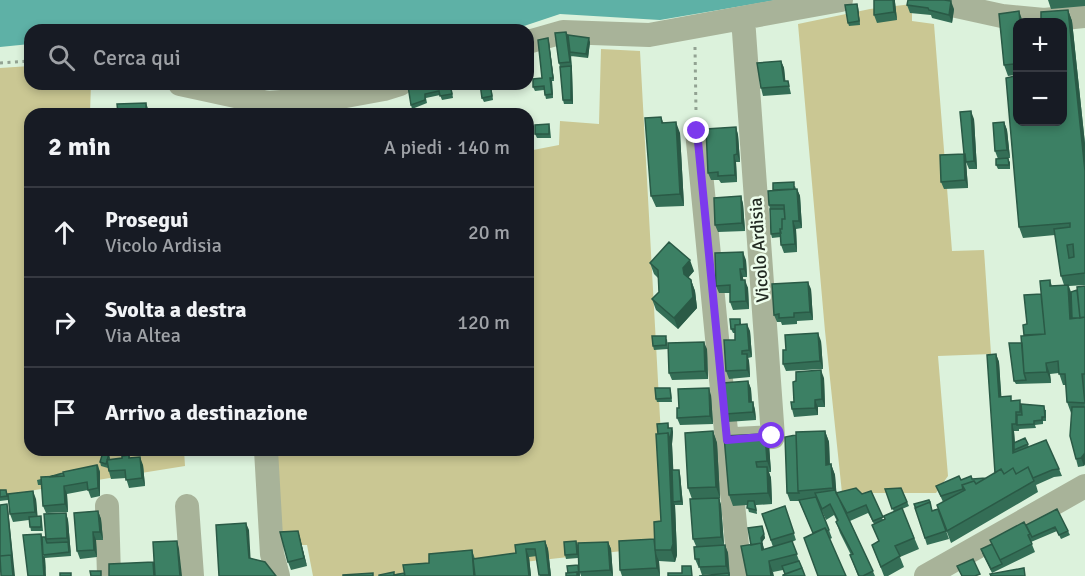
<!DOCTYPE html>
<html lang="it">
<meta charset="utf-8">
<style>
:root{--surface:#171b24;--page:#20242c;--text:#f1f3f6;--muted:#9ea1a6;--line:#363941}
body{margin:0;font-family:Signika,sans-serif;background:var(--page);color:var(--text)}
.controls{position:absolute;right:18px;top:18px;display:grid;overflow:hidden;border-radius:12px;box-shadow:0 3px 9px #0003}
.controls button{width:54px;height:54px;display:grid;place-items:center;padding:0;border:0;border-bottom:2px solid var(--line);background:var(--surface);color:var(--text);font:30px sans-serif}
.stop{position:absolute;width:18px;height:18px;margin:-14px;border:4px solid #7c3aed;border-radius:50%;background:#fff}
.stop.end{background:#7c3aed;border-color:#fff;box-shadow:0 2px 6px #0008}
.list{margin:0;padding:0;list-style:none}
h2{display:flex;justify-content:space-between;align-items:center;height:78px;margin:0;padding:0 24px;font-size:26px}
h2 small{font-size:20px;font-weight:400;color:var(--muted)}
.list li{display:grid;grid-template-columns:39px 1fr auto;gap:18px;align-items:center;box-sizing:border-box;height:90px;padding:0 24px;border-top:2px solid var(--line)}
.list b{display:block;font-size:22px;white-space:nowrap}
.list p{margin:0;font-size:20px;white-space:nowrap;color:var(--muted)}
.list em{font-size:20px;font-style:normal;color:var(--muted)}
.icon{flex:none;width:33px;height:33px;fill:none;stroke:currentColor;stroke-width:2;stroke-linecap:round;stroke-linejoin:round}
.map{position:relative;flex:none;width:1085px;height:576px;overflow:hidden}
.search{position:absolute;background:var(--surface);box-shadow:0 3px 9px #0003;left:24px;top:24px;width:510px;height:66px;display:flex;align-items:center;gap:15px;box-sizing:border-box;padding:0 21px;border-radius:18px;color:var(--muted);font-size:22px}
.panel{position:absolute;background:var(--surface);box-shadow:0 3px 9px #0003;left:24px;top:108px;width:510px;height:348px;border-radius:18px}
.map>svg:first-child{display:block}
</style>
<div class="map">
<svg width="1085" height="576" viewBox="0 0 1085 576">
<rect width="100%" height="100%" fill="#dcf2dc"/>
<path fill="#cac793" d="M912 4V21L934 24 952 251 984 250 991 354 938 356 948 476 936 493H842L825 331 798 24 870 9Z
M601 49 640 51 667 546 400 576H313L307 545H274L271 450H528V151L559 145 560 121 599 124Z
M30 66V84H91L90 114H30V450H184L185 466 35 490 0 498V68Z"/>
<path fill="#5eb1a6" d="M0 0H777L660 20 560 14 512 30H30V44L0 47Z"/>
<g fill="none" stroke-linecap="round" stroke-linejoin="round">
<path stroke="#92a292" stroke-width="3" stroke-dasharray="3 4.5" stroke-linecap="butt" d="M695 47 696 112
M0 63 30 61"/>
<path stroke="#a8b399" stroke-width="24" d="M929 0 1002 16 1044 20 1085 16
M528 42 563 32 649 35 841 0
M180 84 268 103 335 98 384 89 400 84
M697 131 740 576
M736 439 773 437 743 18
M266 450 272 554 278 576
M107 506 109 576
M187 506 192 576
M926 576 1085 486"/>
</g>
<path fill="#346e56" d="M1048 0H1085V6L1051 9Z
M895 2 897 20 877 23 874 15Z
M857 4 858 7 860 25 849 26 848 23Z
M907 5 954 9 952 23 932 18 931 15 910 13Z
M1068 10 1072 21 1085 144V285L1069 286 1071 292 1077 290 1085 286V464L1084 466 1078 467 1076 459 1072 413H1071L1067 402 1066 385H1063L1059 373 1050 374 1051 383 1016 384 1014 381 1022 343 1027 324 1041 294 1050 280 1052 286 1064 285 1061 276 1055 235 1023 238 1019 227 1015 76V75L1008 76 1004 65 1019 11 1017 122H1062Z
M566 32 568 35 590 42 588 58 571 56V54L572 70 573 104H564L563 100 560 67 559 63Z
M548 38 549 42 554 81H552L553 98 546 99 544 90 535 91 533 87 542 78Z
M781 61 784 68 785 81H788L791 94 763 96 761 88Z
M413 84H451L453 98 442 100 440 95 426 98 427 103 412 109 411 105Z
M491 84 493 100 484 102 482 98Z
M661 117 663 122 680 133 684 206 656 207 651 196Z
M974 119 977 169H969L966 162 968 188 944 189 941 182 964 154Z
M1004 122 1007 130 1010 158H1007L1010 162V169H998L996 165 998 159 995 151Z
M549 124 550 128 551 138H537L535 134Z
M736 127 738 135 740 162H736L737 182 721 183 719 180H711L708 173Z
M795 186 796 189H797L800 196 802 228 796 229 797 252 784 253 781 245V237L772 238 771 234 770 209 769 205 773 190Z
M741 196 743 204 745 231 718 232 715 225Z
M746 260 747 277H743V280L748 288 749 309 733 310 730 302V293H719L716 286Z
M650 263 694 271 688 278 691 280 695 291 697 308 678 329 656 310 652 299 659 292 658 278 654 274Z
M811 289 813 320 797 321V324L782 325 781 322H777L774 315Z
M740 319 741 324 750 331 752 357 748 358 749 361 750 377 729 379 726 371 735 340V333H733L731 329Z
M667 339 668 349 654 350 653 346Z
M821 341 823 369 786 371 783 364Z
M707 349 708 379 672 380 669 373Z
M996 354 999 362 1001 397 1021 404 1046 410V421H1043V424L1035 425 1036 428 1019 429V431H1014L1015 442 1025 438 1029 447 1059 469 1062 476 1054 477 1036 485 1038 492 951 543 941 516 949 539 927 545 914 504 933 510 938 509 943 502 936 486 961 480 986 478 995 473Z
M824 378 825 407H818V415L794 417 792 409 794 402Z
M748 381 751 389 752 402H753L755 410 756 420 727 422 725 414Z
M671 392 672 402H657L656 399Z
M711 395 713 424 680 425 677 418 679 408Z
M668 423 669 428H672L673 432 672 444 673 470 680 474 683 505H675L677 555 675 562 659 561 660 576H622L620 570 654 539 661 521 658 434Z
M713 431 717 443 720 498H719L721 505 724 545H725L728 553 730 576H699L719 574 702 575 699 566H698L695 559 696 546 693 539 692 499 688 488Z
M825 431 829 442 830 465 831 464 835 475 836 493 862 494 871 491 883 520 894 512 885 489 901 488 909 506 902 509 919 549 900 557 904 567 888 576H884L872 545 879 541 872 525 874 524 868 513 850 521 875 576H858L850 555H851L840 533 836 522 837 521 834 515 826 520 821 509 832 538 830 539 813 533 799 501H790L787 493Z
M765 434 769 445 771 472H769L771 478 772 504 756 505 757 514 749 512 747 505 733 506 729 495Z
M109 454 110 458V460L122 458 129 455 130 458 143 465 145 486 129 488 126 478 111 479 108 468 101 466 100 462Z
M98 465 100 472V496L91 498 88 490 67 494 68 512 46 513 43 506 42 485H38L37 480Z
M0 490 8 494V500L0 501Z
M36 499 37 516H41L42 520 43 531H31L29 520 13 522 10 514Z
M785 506 796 540 792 542 805 576 785 574 783 570 773 572 751 545 762 526 765 538 762 542 764 549 773 547 762 514Z
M1057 509 1070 535 1061 539 1057 531 1031 542 1035 552 992 573 982 553 1026 525Z
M98 511 101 519 103 540H96L97 557 80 559 77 551Z
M66 513 68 520 71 556 45 558 46 576 41 534 42 537H45Z
M298 531 307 566 291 570 288 562Z
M545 541 548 549 551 576H540L537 556 529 557 531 576H379L404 573 429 563 472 550 475 559 516 553Z
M576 541 578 545 608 542 611 549 613 576H581L580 573V576H566L578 565 579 568 578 558 566 559 565 555Z"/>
<path fill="#2a5a46" d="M893 0H895V2L897 20 894 12Z
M951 1 954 9 952 23 949 15Z
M857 4 858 7 860 25 859 21Z
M1068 10 1072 21 1085 144V171Z
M1019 11 1023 22H1020Z
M566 32 569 39 572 70 573 104 571 100V66L570 62Z
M548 38 549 42 554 81 553 78Z
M589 38 590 42 588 58 586 54Z
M781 61 784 68 786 86 784 81Z
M550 78 552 81 553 98 552 94Z
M146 103 150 114H146Z
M971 111 974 119 977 169 974 161Z
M676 122 680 133 684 206 680 194Z
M1004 122 1007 130 1010 158 1007 150Z
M736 127 738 135 740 162 737 154Z
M964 154 966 161 968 188 965 180Z
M734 155 736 162 737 182 735 175Z
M797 189 800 196 802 228 799 221Z
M741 196 743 204 745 231 742 223Z
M793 221 796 229 797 252 795 244Z
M743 252 746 260 747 277 744 269Z
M690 260 694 271 687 279 684 274 683 268Z
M740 269 743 277 744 288 741 280Z
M691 280 695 291 697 308 678 329 674 318Z
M745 280 748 288 749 309 746 301Z
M808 282 811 289 813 320 810 312Z
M1068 285 1072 296V326L1070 319Z
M747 324 750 331 752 357 749 350Z
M818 333 821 341 823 369 820 361Z
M704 342 707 349 708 379 705 371Z
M747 354 749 361 750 377 747 370Z
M996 354 999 362 1002 405 999 397Z
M1046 363 1050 374 1051 383 1047 372Z
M821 370 824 378 825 407 822 399Z
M748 381 751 389 752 410 749 402Z
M709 388 711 395 713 424 710 416Z
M815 400 818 407V415L815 408Z
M753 402 755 410 756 420 753 412Z
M1012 424 1014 431 1015 449 1014 450 1015 453H1013Z
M672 428 673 432 672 444 675 502H673L675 505 677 555 675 562 671 550 668 433Z
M713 431 717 443 720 498 716 487Z
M825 431 829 442 830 477 826 465Z
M765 434 769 445 771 472 767 461Z
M1085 453V464L1084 466 1081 458Z
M140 457 143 465 145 486 142 478Z
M831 464 835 475 837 499 833 488Z
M97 465 100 472V496L98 488Z
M767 467 771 478 772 504 768 493Z
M679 470 680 474 683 505 681 501Z
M64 486 67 494 68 512 65 504Z
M33 491 36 499 38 520 35 512Z
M719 498 721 505 724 545 721 537Z
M7 504 8 508 15 576H13Z
M98 511 101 519 103 540 100 532Z
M66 513 68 520 71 556 67 538Z
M246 523 249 530 251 566 249 558Z
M762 526 765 538 762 542 765 554 762 550 761 538Z
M298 531 300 538 307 566 304 558Z
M93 532 96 540 97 557 94 550Z
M41 534 43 541V555L45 558 46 576H44Z
M177 541 179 549 182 576H180Z
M545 541 548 549 551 576H549Z
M608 542 611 549 613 576 610 570Z
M725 545 728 553 729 574 726 566Z
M526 549 529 557 531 576H529Z
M656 554 659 561 660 576 657 568Z
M769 561 773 572 774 576H771Z"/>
<path fill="#3c8064" stroke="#2a5a46" stroke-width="1.5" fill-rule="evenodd" d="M874 0H893L894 12 874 15Z
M908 0H944L951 1 949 15 929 10 928 8 907 5Z
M857 4 859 21 848 23 845 5Z
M1068 10 1085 171V273L1061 276 1054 229 1070 227V223L1019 227 1006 78 1015 76 1014 64 1004 65 999 14 1019 11 1020 22H1017V122H1062V22H1041V12ZM1073 244 1074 257 1069 258 1067 245Z
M566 32 570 62 559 63 555 33Z
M568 35 589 38 586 54 570 52Z
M548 38 553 78H550L552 94 545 95 544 86 533 87V79L542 78 538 40Z
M781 61 784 81H788L789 86 761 88 757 63Z
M571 66V100H563L560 67Z
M413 84H450L452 94 440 96 439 91 425 94V100L411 105 408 86Z
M480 84H490L492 96 482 98Z
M146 103V114H118L117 104Z
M971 111 974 161 966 162 965 154H964L960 112Z
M661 117 662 123 676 122 680 194 651 196 645 118Z
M1004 122 1007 150 995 151 993 123Z
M549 124V134H535V125Z
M736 127 737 154 734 155 735 175 718 176V172L708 173 706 129Z
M964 154 965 180 941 182 940 155Z
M1008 158 1009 165H996V159Z
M794 182V189L773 190V183Z
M797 189 799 221H793L795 244 781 245 780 229H782V219H785L784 205H769L768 191Z
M741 196 742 223 715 225 714 198Z
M770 209H784L785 219H782V229H780L781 233 771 234Z
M669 242 690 260 683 268 684 274 691 280 693 297 674 318 652 299 659 292 658 270 650 263Z
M743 252 744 269H740L741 280H745L746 301 730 302V285L716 286 715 253Z
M1050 280V286L1068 285 1070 319 1085 317V374H1082L1085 403 1067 402 1065 374H1059L1058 361 1046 363 1047 372 1024 373 1021 336 1045 334 1040 281Z
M808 282 810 312 794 313V317L779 318V314L774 315 772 284Z
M1085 286V317L1080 318 1077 287Z
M1077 290 1080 318H1072L1071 292Z
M1041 294 1045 334 1024 335 1023 325 1027 324 1024 295Z
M730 319H740V325H735V329H731Z
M747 324 749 350 742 351V354H747V370L726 371 724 340H735V325Z
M818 333 820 361 783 364V350H786L785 335Z
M652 336H666V345L653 346Z
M704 342 705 371 669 373 668 343Z
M1009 343H1022L1024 373 1026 380 1014 381Z
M996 354 999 397 1011 396V401L1020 400V412H1016V424H1012L1013 453 1046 440 1059 469 1052 470 1033 478 1028 467 1016 474 1013 468 1004 474 1001 469 995 473 987 355Z
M821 370 822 399 815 400V408L792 409 791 402H794L793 382 796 381V372Z
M748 381 749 402H753V412L725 414 723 383Z
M655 388H670L671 398 656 399Z
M709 388 710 416 677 418V408H679L678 389Z
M1021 404 1044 406 1045 417H1042V420L1034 421V424L1017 425V415H1022Z
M1072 407H1085V453L1081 458 1076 459 1070 436Z
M668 423V428H672L670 440 668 433 658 434 657 424Z
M713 431 716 487 688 488 685 433Z
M825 431 826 465 831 464 833 488 798 491 796 432Z
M668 433 673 544 671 550H655L654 522 661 521 656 434Z
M765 434 767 461 756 462 757 467H767L768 493 729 495 724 436Z
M796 435 798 491 799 493H787L785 437Z
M1025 438 1028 444 1014 450V443Z
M103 452 109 454 106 464 100 462Z
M129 455V458L140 457 142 478 126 480 125 470 109 471 107 460 122 458V456Z
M97 465 98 488 88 490 87 482 64 486 65 504 43 506 41 477 64 476 63 472Z
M1028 467 1034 481 947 531 937 505 965 490 962 485 974 481 976 484 1001 469 1004 474 1013 468 1016 474Z
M672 470H679L681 501 673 502Z
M63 473 64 476 49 477Z
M959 476 961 480 971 476 972 479 986 478 976 484 974 481 962 485 963 489 941 496 936 486Z
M856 488 862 494 871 491 883 517 873 521 866 505 847 513 836 493Z
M901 488 907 502 892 509 885 489Z
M0 490H6L7 496 0 497Z
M835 490 873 571 863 576H859L850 555 853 554 836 522 838 520 830 504 822 509 815 493Z
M33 491 35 512 10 514 8 494Z
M816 497 829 530 827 531 825 528 813 533 799 500Z
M719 498 721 537 693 539 690 499Z
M929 500 930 502 915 508 916 509 914 504Z
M748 501H754L756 510 747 508Z
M930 502 932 511 938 509 946 531 925 538 915 508Z
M7 504 12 558 11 555 0 556V505Z
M785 506 794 533 771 540 762 514Z
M902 508 914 538 895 546 900 556 881 567 872 545 879 541 872 525 885 519 884 516Z
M1057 509 1068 531 1059 535 1055 527 1032 537 1026 525Z
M98 511 100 532H93L94 550 77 551 74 513Z
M66 513 67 538 46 539 44 514Z
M41 516V527H30L29 517Z
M1024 522 1030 534 1028 535 1032 544 1000 560 990 540Z
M246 523 249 558 265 562 276 576H219L216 525Z
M762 526 764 534 761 538 763 549 761 543 751 545 748 528Z
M825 528 846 576H818L804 538Z
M298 531 304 558 288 562 280 532Z
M41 534 44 576H28L23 535Z
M42 537H45L47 543 68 542 69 552 43 555Z
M654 539 657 568 620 570 619 541Z
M177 541 180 576H155L153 542Z
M545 541 549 575H539L535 549H526L529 576H475L473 559 516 553 515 545Z
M576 541 577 554 565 555 564 542Z
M792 541 797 554 769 561 771 576H747L741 546 761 543 762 550Z
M608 542 610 570 579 572 578 543Z
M992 544 1002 564 991 569 981 549Z
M725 545 726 566 699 567V559H695L694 547Z
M472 550 474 576H405L403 565 429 563V554Z
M11 555 13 576H1L0 556Z
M973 559 980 574 975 576H962L957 566Z
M799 561 802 568 785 574 782 566Z
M153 562 154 576H109V564Z
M578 565 579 576 577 572 568 573 567 566Z
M682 566H691L692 576H668V573H682Z
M802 568 805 576H783V575Z
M1024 568 1025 576H991L990 574Z
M90 571H101V576H91Z
M394 572V575L404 573 405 576H379V575Z
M577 572V576H566V573Z
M60 573H71V576H60Z
M373 573V576H343V575Z
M729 573V576H699Z"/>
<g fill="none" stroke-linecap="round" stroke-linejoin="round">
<path stroke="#7c3aed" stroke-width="8" d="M697 131 727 440 772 436"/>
</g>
<g text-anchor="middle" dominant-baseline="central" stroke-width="5" stroke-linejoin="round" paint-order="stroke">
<g font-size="18" fill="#222a22" stroke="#edfeec">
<text transform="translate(759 250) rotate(-94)">Vicolo Ardisia</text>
</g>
</g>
</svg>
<div class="controls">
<button>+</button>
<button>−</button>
</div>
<div class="stop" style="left:772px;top:436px"></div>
<div class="stop end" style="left:697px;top:131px"></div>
<div class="search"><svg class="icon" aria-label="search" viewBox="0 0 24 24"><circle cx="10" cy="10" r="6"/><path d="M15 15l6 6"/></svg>Cerca qui</div>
<section class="panel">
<h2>2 min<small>A piedi · 140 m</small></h2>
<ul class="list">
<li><svg class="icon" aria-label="ahead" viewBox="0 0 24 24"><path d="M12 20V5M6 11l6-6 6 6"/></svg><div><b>Prosegui</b><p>Vicolo Ardisia</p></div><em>20 m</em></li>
<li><svg class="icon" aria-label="right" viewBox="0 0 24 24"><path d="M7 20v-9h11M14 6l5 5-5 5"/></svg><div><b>Svolta a destra</b><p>Via Altea</p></div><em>120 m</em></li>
<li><svg class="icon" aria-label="arrive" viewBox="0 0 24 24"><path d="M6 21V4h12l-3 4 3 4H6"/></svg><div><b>Arrivo a destinazione</b></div></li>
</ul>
</section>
</div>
